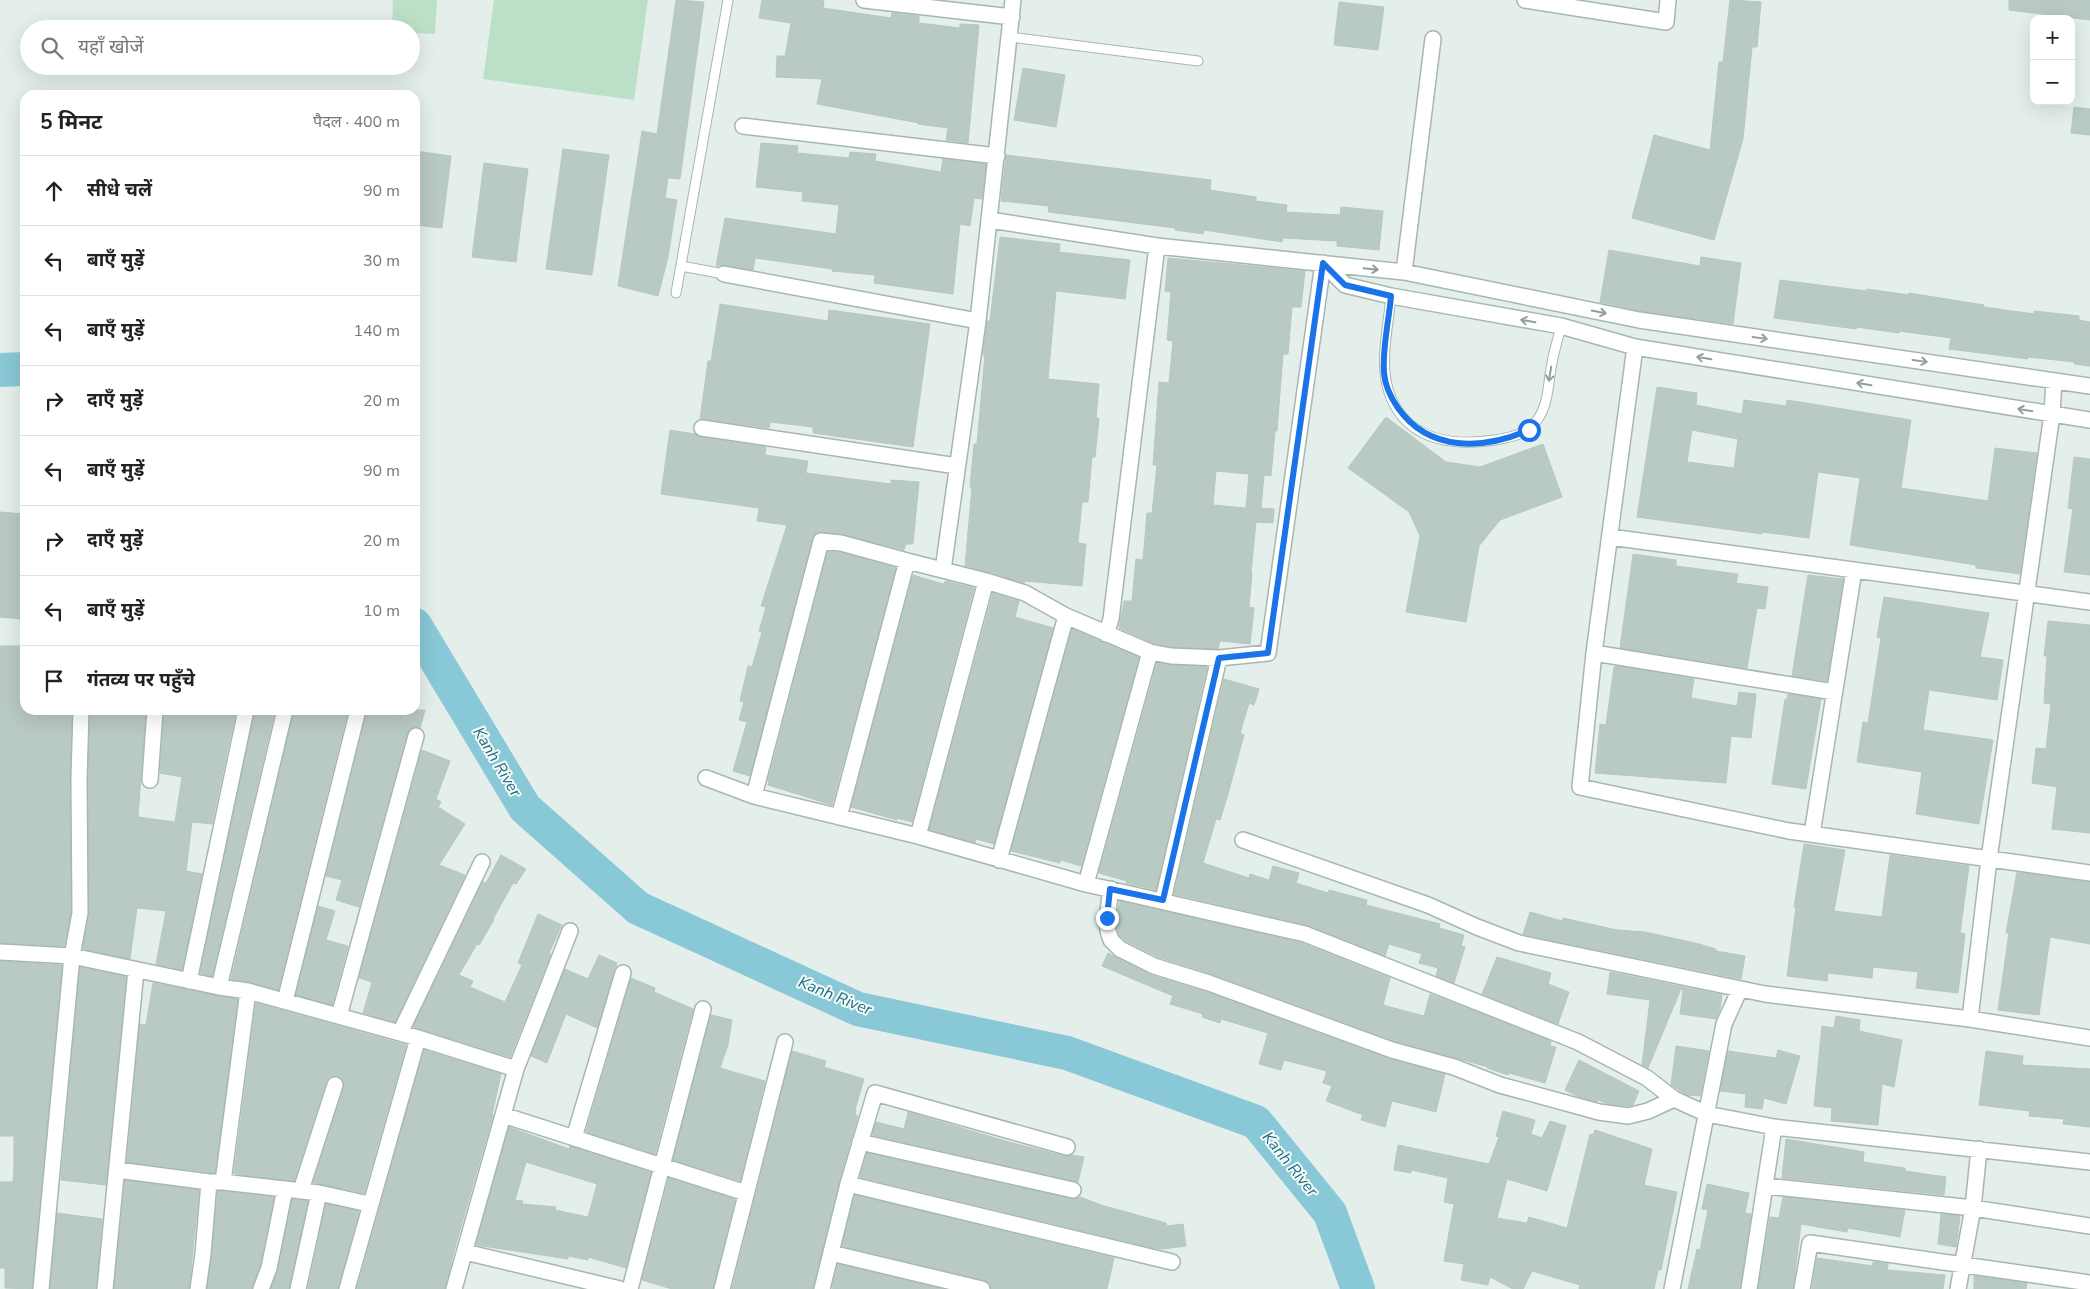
<!DOCTYPE html>
<html lang="hi">
<meta charset="utf-8">
<style>
:root{--surface:#fff;--page:#f6f6f6;--text:#222;--muted:#767676;--line:#e0e0e0}
body{margin:0;font-family:"Nunito Sans","Noto Sans Devanagari",sans-serif;background:var(--page);color:var(--text)}
.controls{position:absolute;right:15px;top:15px;display:grid;overflow:hidden;border-radius:10px;box-shadow:0 5px 20px #0002}
.controls button{width:45px;height:45px;display:grid;place-items:center;padding:0;border:0;border-bottom:1px solid var(--line);background:var(--surface);color:var(--text);font:25px sans-serif}
.stop{position:absolute;width:15px;height:15px;margin:-11px;border:4px solid #1a73e8;border-radius:50%;background:#fff}
.stop.end{background:#1a73e8;border-color:#fff;box-shadow:0 1px 5px #0008}
.list{margin:0;padding:0;list-style:none}
h2{display:flex;justify-content:space-between;align-items:center;height:65px;margin:0;padding:0 20px;font-size:21px}
h2 small{font-size:16px;font-weight:400;color:var(--muted)}
.list li{display:grid;grid-template-columns:32px 1fr auto;gap:15px;align-items:center;box-sizing:border-box;height:70px;padding:0 20px;border-top:1px solid var(--line)}
.list b{display:block;font-size:19px;white-space:nowrap}
.list em{font-size:16px;font-style:normal;color:var(--muted)}
.icon{flex:none;width:28px;height:28px;fill:none;stroke:currentColor;stroke-width:2;stroke-linecap:round;stroke-linejoin:round}
.map{position:relative;flex:none;width:2090px;height:1289px;overflow:hidden}
.search{position:absolute;background:var(--surface);box-shadow:0 5px 20px #0002;left:20px;top:20px;width:400px;height:55px;display:flex;align-items:center;gap:12px;box-sizing:border-box;padding:0 18px;border-radius:28px;color:var(--muted);font-size:19px}
.panel{position:absolute;background:var(--surface);box-shadow:0 5px 20px #0002;left:20px;top:90px;width:400px;height:625px;border-radius:15px}
.map>svg:first-child{display:block}
</style>
<div class="map">
<svg width="2090" height="1289" viewBox="0 0 2090 1289">
<rect width="100%" height="100%" fill="#e4eeea"/>
<path fill="#bce0c7" d="M393 0H437L435 34 411 33V29H392Z
M494 0H648L634 100 483 79Z"/>
<g fill="none" stroke-linecap="round" stroke-linejoin="round">
<path stroke="#89c8d6" stroke-width="34" d="M0 370 25 369
M415 625 525 808 638 908 858 1009 1067 1053 1256 1122 1330 1213 1358 1289"/>
</g>
<path fill="#b9c9c3" stroke="#b6c8c1" fill-rule="evenodd" d="M676 0 704 2 680 179 668 178 665 198 677 200 668 257 658 296 618 286 642 131 657 134Z
M762 0H815L824 1 823 8 891 18 892 13 919 16V23L960 28V24L979 25 968 143 946 140 948 128 918 124 919 123 817 104 822 79 776 77 777 56H785L791 23 759 18Z
M1730 0 1761 2 1757 47H1752L1743 139 1714 240 1632 218 1654 135 1710 150 1719 62H1723Z
M2009 0H2090V20L2009 10Z
M1339 2 1384 7 1378 50 1334 45Z
M1023 68 1065 75 1056 127 1014 120Z
M2074 107 2090 109V135L2071 133Z
M761 143 798 146 797 153 849 158 850 152 876 154 875 161 941 172 943 159 986 164 982 199 974 198 970 226 960 224 953 294 874 283 875 275 832 271V269L755 258 753 270 726 265 716 266 725 218 836 234 839 205 802 201 803 192 756 187Z
M563 149 609 155 592 275 546 269Z
M415 151 451 156 442 228 415 225Z
M1006 155 1211 180 1210 190 1256 197V201L1287 205 1286 212 1340 215 1341 207 1383 211 1379 250 1337 246V241L1283 238 1282 242 1204 230 1203 234 1175 230V228L1048 212 1049 206 1001 201Z
M484 163 528 169 516 262 472 257Z
M1000 237 1060 244 1059 252 1130 260 1125 299 1056 291 1048 379 1099 384 1096 418H1099L1095 457H1092L1088 502H1082L1078 543 1086 544 1082 586 1025 581 1024 583 965 566 972 487H970L974 444H977L985 355H983L987 321H990Z
M1609 250 1700 266 1701 257 1741 263 1733 324 1641 311 1600 302Z
M1168 258 1305 271 1301 307H1292L1288 354H1283L1277 431H1275L1271 476 1264 475 1261 508 1274 509 1273 523 1256 522 1251 572 1252 573 1249 607 1254 608 1250 644 1220 641 1218 649 1172 647 1153 643 1119 628 1124 601H1132L1136 559 1143 560 1147 513H1152L1157 465H1153L1159 382 1169 383 1173 341 1167 340 1171 292 1165 291ZM1216 471 1249 474 1246 508 1213 505Z
M1780 280 1866 291 1867 289 1909 295V293L1984 305V307L2034 314V311L2079 316V320L2090 322V366L2074 364 2075 362 2028 357V359L1949 349 1951 338 1899 331V333L1856 327V329L1774 318Z
M720 304 828 321 829 310 930 324 913 447 813 433V427L770 422 769 428 700 419 708 361H711Z
M1657 387 1697 393 1696 405 1742 414 1744 400 1786 406 1787 400 1911 420 1901 488 1988 501 1995 448 2037 453 2020 574 1976 568V565L1850 545 1860 478 1818 472 1809 538 1762 532V534L1637 517ZM1692 430 1738 439 1734 468 1687 462Z
M1386 417 1446 462 1480 467 1543 444 1562 497 1500 520 1479 546 1466 622 1406 612 1420 536 1409 512 1348 468Z
M670 430 695 434 701 437 766 447 765 455 808 461 806 473 891 484V480L919 482 913 544H906L904 550 842 534 821 532 814 535 750 776 733 771 747 722 739 720 744 702 740 701 748 666 752 667 762 632 759 631 766 607 761 606 787 525 757 521 759 508 661 494Z
M2074 457 2090 459V575L2064 572 2073 509 2068 508Z
M0 512 25 514V565L21 619 0 617Z
M828 551 839 552 896 568 832 805 768 785 769 782 768 781Z
M1633 554 1676 560V566L1738 574 1736 583 1768 587 1765 609 1757 608 1747 668 1620 648Z
M913 575 943 584 946 581 974 588 912 822 897 818V820L851 807Z
M1808 575 1843 579 1827 681 1792 676Z
M993 593 1019 601 1015 617 1053 628 994 844 976 839 975 843 929 830Z
M1884 597 1989 613 1980 657 2003 660 1997 700 1929 690 1923 730 1993 740 1979 824 1916 814 1922 772 1857 762 1863 722 1868 723 1881 638 1877 637Z
M2048 621 2090 625V833L2052 829 2057 787 2032 783 2036 748 2046 749 2051 704 2044 703 2047 656H2044Z
M1072 629 1139 657 1081 866 1061 860 1060 863 1011 851Z
M0 646H25V710H72L70 779 71 912 64 946 0 943Z
M1157 663 1207 667 1156 890 1126 883 1127 881 1099 873Z
M1617 666 1694 679 1691 698 1737 706 1739 692 1756 694 1751 738 1731 736 1726 783 1595 773 1600 724 1606 725 1614 667Z
M1224 679 1259 689 1254 705 1249 703 1240 733 1244 735 1228 794 1220 820 1216 819 1203 863 1249 878 1250 874 1269 880 1273 866 1299 873 1296 883 1328 893 1329 890 1367 900 1366 905 1440 924 1439 928 1464 935 1461 946 1465 947 1454 983 1436 976 1438 968 1419 963 1422 954 1389 944 1385 956 1307 925 1174 894Z
M1788 694 1821 699 1806 789 1772 784 1785 699 1787 700Z
M90 710H146L138 817 175 822 182 777 160 773 164 710H236L212 824 192 822 186 871 202 874 182 970 156 964 166 911 137 908 130 959 83 949 89 913 88 779Z
M255 710H275L212 976 200 973Z
M294 710H348L278 990 250 982 231 979Z
M367 710H425L420 728 413 727 407 734 359 907 336 900 342 880 326 876Z
M422 750 450 761 436 799 441 802 438 807 465 824 439 865 465 875 395 1022 363 1013 372 982 359 978Z
M1804 844 1845 850 1834 911 1882 917 1890 855 1969 866 1960 933 1965 934 1958 993 1916 988 1918 972 1873 967 1872 978 1828 973 1827 981 1787 976 1796 907H1794Z
M501 855 526 869 516 884 513 883 493 919 494 920 479 945 477 944 459 975 473 981 470 987 505 1002 522 965 518 963 538 914 562 925 549 953 551 954 510 1057 413 1027 483 882 486 883Z
M2017 872 2090 882V944L2050 937 2039 1015 1998 1010 2009 933H2006Z
M1120 901 1302 943 1390 978 1383 1005 1424 1016 1430 994 1551 1041 1550 1046 1556 1047 1545 1083 1509 1073 1508 1075 1487 1068 1488 1067 1395 1041 1212 974 1158 957 1126 941 1119 935 1116 918Z
M318 906 335 911 326 940 348 946 332 1005 296 995Z
M1530 912 1562 921 1563 918 1617 930 1645 932 1699 944 1716 949V951L1745 956 1741 979 1523 934Z
M1108 953 1151 975 1206 992 1389 1059 1445 1074 1436 1112 1392 1101 1385 1127 1361 1120 1363 1115 1326 1101 1332 1086 1323 1083 1327 1071 1284 1060 1281 1070 1259 1064 1268 1033 1221 1019 1220 1023 1202 1017 1203 1014 1170 1004 1173 996 1102 966Z
M599 955 617 963 597 1028 566 1014 547 1063 531 1056 565 969 588 979Z
M1497 957 1551 973 1548 984 1569 992 1558 1024 1482 994Z
M0 961 62 965 32 1289 5 1288V1268H0V1182H13L14 1169V1136H0Z
M80 967 126 977 106 1185 61 1180Z
M1610 972 1722 995 1720 1009 1716 1019 1680 1014 1683 990 1681 989 1648 1068 1642 1065 1650 1000 1607 994Z
M631 978 655 988 654 992 693 1009 655 1154 586 1132Z
M153 983 238 999 215 1173 127 1162 140 1024 146 1025Z
M256 1003 406 1045 364 1193 313 1183 344 1088 342 1079 337 1076 329 1078 326 1082 294 1181 234 1174Z
M711 1015 732 1020 728 1045 720 1068 765 1081 740 1181 673 1160Z
M1836 1016 1860 1020 1859 1031 1902 1040 1894 1087 1882 1084 1878 1125 1831 1121 1832 1108 1814 1106 1822 1026 1834 1028Z
M1676 1046 1709 1051 1700 1096 1687 1095 1671 1085Z
M424 1050 501 1074 492 1115H493L454 1251 445 1289H357Z
M1778 1050 1800 1056 1786 1104 1764 1098 1762 1109 1745 1107 1746 1094 1720 1091 1728 1051 1776 1058Z
M792 1051 826 1061 824 1067 864 1079 855 1110H856L855 1115 858 1116 839 1182 813 1289H732Z
M1986 1051 2023 1056 2022 1065 2090 1069V1127L2063 1124 2064 1119 2029 1116 2030 1111 1979 1105Z
M1579 1060 1639 1091 1633 1105 1627 1106 1608 1104 1598 1100 1597 1102 1579 1097 1565 1090Z
M1503 1111 1535 1120 1531 1134 1542 1138 1550 1121 1566 1126 1547 1191 1507 1179 1497 1218 1527 1223 1529 1217 1567 1228 1590 1134 1593 1135 1595 1130 1652 1149 1644 1185 1677 1192 1661 1270H1658L1654 1289H1579L1580 1285 1532 1271 1523 1289H1513L1490 1277 1488 1285 1461 1280 1464 1264 1444 1261 1454 1204 1444 1202 1448 1178 1411 1170V1173L1394 1170 1398 1145 1489 1164 1499 1137 1496 1136Z
M908 1112 1009 1142 1064 1156 1072 1155 1084 1157 1078 1182 872 1135 876 1122 904 1129Z
M509 1127 569 1149 570 1146 651 1172 626 1268 588 1257V1260L568 1256V1259L476 1245ZM526 1162 597 1184 588 1217 555 1210 556 1207 522 1204 523 1201 515 1200Z
M1786 1139 1864 1152 1863 1162 1905 1168V1171L1946 1177 1944 1195 1782 1178Z
M867 1153 1071 1199 1080 1197 1101 1205 1166 1223 1167 1226 1183 1224 1186 1246 1163 1249 1154 1248 860 1177Z
M669 1178 735 1199 713 1289H672L642 1280Z
M125 1180 199 1190 189 1289H114Z
M1707 1184 1749 1193 1745 1213 1751 1214 1740 1289H1688L1697 1249 1700 1250 1708 1210 1702 1209Z
M218 1191 274 1197 260 1265 252 1289H207Z
M855 1195 1114 1258 1107 1289H991L989 1283 984 1280 842 1246Z
M1783 1197 1905 1210 1900 1237 1848 1228 1847 1232 1801 1224 1793 1289H1758L1770 1217 1779 1218Z
M292 1199 308 1201 289 1289H271L278 1270Z
M326 1204 359 1211 338 1289H308Z
M57 1213 102 1219 96 1289H50Z
M1941 1214 1960 1216 1956 1247 1938 1244Z
M1817 1258 1873 1266V1262L1888 1264 1887 1270 1945 1275 1943 1289H1812Z
M838 1264 942 1289H834L832 1288Z
M1974 1276 2027 1283 2026 1289H1974Z"/>
<g fill="none" stroke-linecap="round" stroke-linejoin="round">
<g stroke="#a6b7b2" stroke-width="11">
<path id="service" d="M1010 37 1198 61
M681 266 724 274
M676 293 728 0
M1391 296C1388 330 1378 366 1391 398 1410 442 1454 446 1495 440 1513 437 1527 434 1538 419 1549 403 1548 382 1552 363 1554 351 1558 339 1561 326"/>
</g>
<g stroke="#a6b7b2" stroke-width="18">
<path id="minor" d="M864 0 1012 17
M1525 0 1666 22 1668 0
M743 126 997 156
M990 220 1157 246 1404 272 1639 320 2090 386
M1323 263 1345 285 1391 296 1561 326 1635 347 2090 420
M1404 272 1433 39
M724 274 978 321
M1635 347 1594 653 1580 787 1789 831 2090 873
M702 428 957 466
M1610 537 2090 602
M943 570 978 321 1013 0
M1106 634 1111 619 1157 246
M1594 653 1834 692
M706 778 754 796 918 836 1086 884 1305 934 1578 1042 1647 1078 1674 1099 1707 1114 1774 1127 2090 1162
M150 780 155 710
M754 796 821 541 841 543 907 561
M839 817 907 561 986 581 1025 593 1066 616 1150 652 1171 656 1219 658 1268 653 1323 263
M1812 834 1854 570
M918 836 986 581
M1243 840 1428 905 1477 927 1519 943 1765 994 1970 1019 2090 1038
M999 860 1066 616
M1086 884 1150 652
M1111 889 1107 918 1108 931 1111 940 1120 949 1154 966 1209 983 1392 1050 1454 1067 1500 1085 1599 1112 1628 1116 1648 1111 1674 1099
M1163 900 1219 658
M0 952 72 956 219 987 248 991 418 1038 516 1069
M189 981 246 710
M219 987 285 710
M285 1001 358 710
M339 1016 416 736
M1970 1019 1989 859 2052 414 2054 381
M400 1033 482 862
M503 1115 746 1193
M574 1138 623 973
M860 1142 1073 1190
M117 1170 209 1182H223L319 1193 369 1204
M223 1182 248 991
M848 1184 1172 1262
M1766 1186 1973 1208 2090 1226
M301 1190 335 1085
M465 1252 620 1289
M831 1253 982 1289
M41 1289 72 956 80 913 79 779 81 710
M105 1289 136 970
M198 1289 203 1254 209 1182
M261 1289 269 1268 285 1189
M298 1289 319 1193
M347 1289 418 1038
M454 1289 516 1069 570 931
M630 1289 703 1009
M722 1289 785 1042
M822 1289 848 1184 875 1093 1067 1147
M1672 1289 1724 1024 1740 989
M1749 1289 1774 1127
M1802 1289 1810 1243 2090 1283
M1958 1289 1973 1208 1979 1149"/>
</g>
<use href="#service" stroke="#fff" stroke-width="9"/>
<use href="#minor" stroke="#fff" stroke-width="15"/>
</g>
<defs><path id="oneway-shaft" d="M-6 0H5M1.5-3L5.5 0L1.5 3" fill="none" stroke-width="1.6" stroke-linecap="round" stroke-linejoin="round" transform="scale(1.25)"/></defs>
<g stroke="#90a09c">
<use href="#oneway-shaft" transform="translate(1371 269) rotate(6)"/>
<use href="#oneway-shaft" transform="translate(1599 312) rotate(12)"/>
<use href="#oneway-shaft" transform="translate(1528 321) rotate(-170)"/>
<use href="#oneway-shaft" transform="translate(1760 338) rotate(8)"/>
<use href="#oneway-shaft" transform="translate(1704 358) rotate(-171)"/>
<use href="#oneway-shaft" transform="translate(1920 361) rotate(8)"/>
<use href="#oneway-shaft" transform="translate(1550 374) rotate(99)"/>
<use href="#oneway-shaft" transform="translate(1864 384) rotate(-171)"/>
<use href="#oneway-shaft" transform="translate(2025 410) rotate(-171)"/>
</g>
<g fill="none" stroke-linecap="round" stroke-linejoin="round">
<path stroke="#1a73e8" stroke-width="6" d="M1107 918 1110 889 1163 900 1219 658 1268 653 1323 263 1345 285 1391 296C1389 321 1382 348 1384 373 1385 385 1391 398 1398 408 1429 452 1483 450 1529 430"/>
</g>
<g text-anchor="middle" dominant-baseline="central" stroke-width="4" stroke-linejoin="round" paint-order="stroke">
<g font-size="16" font-style="italic" fill="#176d81" stroke="#f5faf8">
<text transform="translate(497 762) rotate(59)">Kanh River</text>
<text transform="translate(835 996) rotate(22)">Kanh River</text>
<text transform="translate(1290 1164) rotate(51)">Kanh River</text>
</g>
</g>
</svg>
<div class="controls">
<button>+</button>
<button>−</button>
</div>
<div class="stop" style="left:1529px;top:430px"></div>
<div class="stop end" style="left:1107px;top:918px"></div>
<div class="search"><svg class="icon" aria-label="search" viewBox="0 0 24 24"><circle cx="10" cy="10" r="6"/><path d="M15 15l6 6"/></svg>यहाँ खोजें</div>
<section class="panel">
<h2>5 मिनट<small>पैदल · 400 m</small></h2>
<ul class="list">
<li><svg class="icon" aria-label="ahead" viewBox="0 0 24 24"><path d="M12 20V5M6 11l6-6 6 6"/></svg><div><b>सीधे चलें</b></div><em>90 m</em></li>
<li><svg class="icon" aria-label="left" viewBox="0 0 24 24"><path d="M17 20v-9H6M10 6l-5 5 5 5"/></svg><div><b>बाएँ मुड़ें</b></div><em>30 m</em></li>
<li><svg class="icon" aria-label="left" viewBox="0 0 24 24"><path d="M17 20v-9H6M10 6l-5 5 5 5"/></svg><div><b>बाएँ मुड़ें</b></div><em>140 m</em></li>
<li><svg class="icon" aria-label="right" viewBox="0 0 24 24"><path d="M7 20v-9h11M14 6l5 5-5 5"/></svg><div><b>दाएँ मुड़ें</b></div><em>20 m</em></li>
<li><svg class="icon" aria-label="left" viewBox="0 0 24 24"><path d="M17 20v-9H6M10 6l-5 5 5 5"/></svg><div><b>बाएँ मुड़ें</b></div><em>90 m</em></li>
<li><svg class="icon" aria-label="right" viewBox="0 0 24 24"><path d="M7 20v-9h11M14 6l5 5-5 5"/></svg><div><b>दाएँ मुड़ें</b></div><em>20 m</em></li>
<li><svg class="icon" aria-label="left" viewBox="0 0 24 24"><path d="M17 20v-9H6M10 6l-5 5 5 5"/></svg><div><b>बाएँ मुड़ें</b></div><em>10 m</em></li>
<li><svg class="icon" aria-label="arrive" viewBox="0 0 24 24"><path d="M6 21V4h12l-3 4 3 4H6"/></svg><div><b>गंतव्य पर पहुँचे</b></div></li>
</ul>
</section>
</div>
